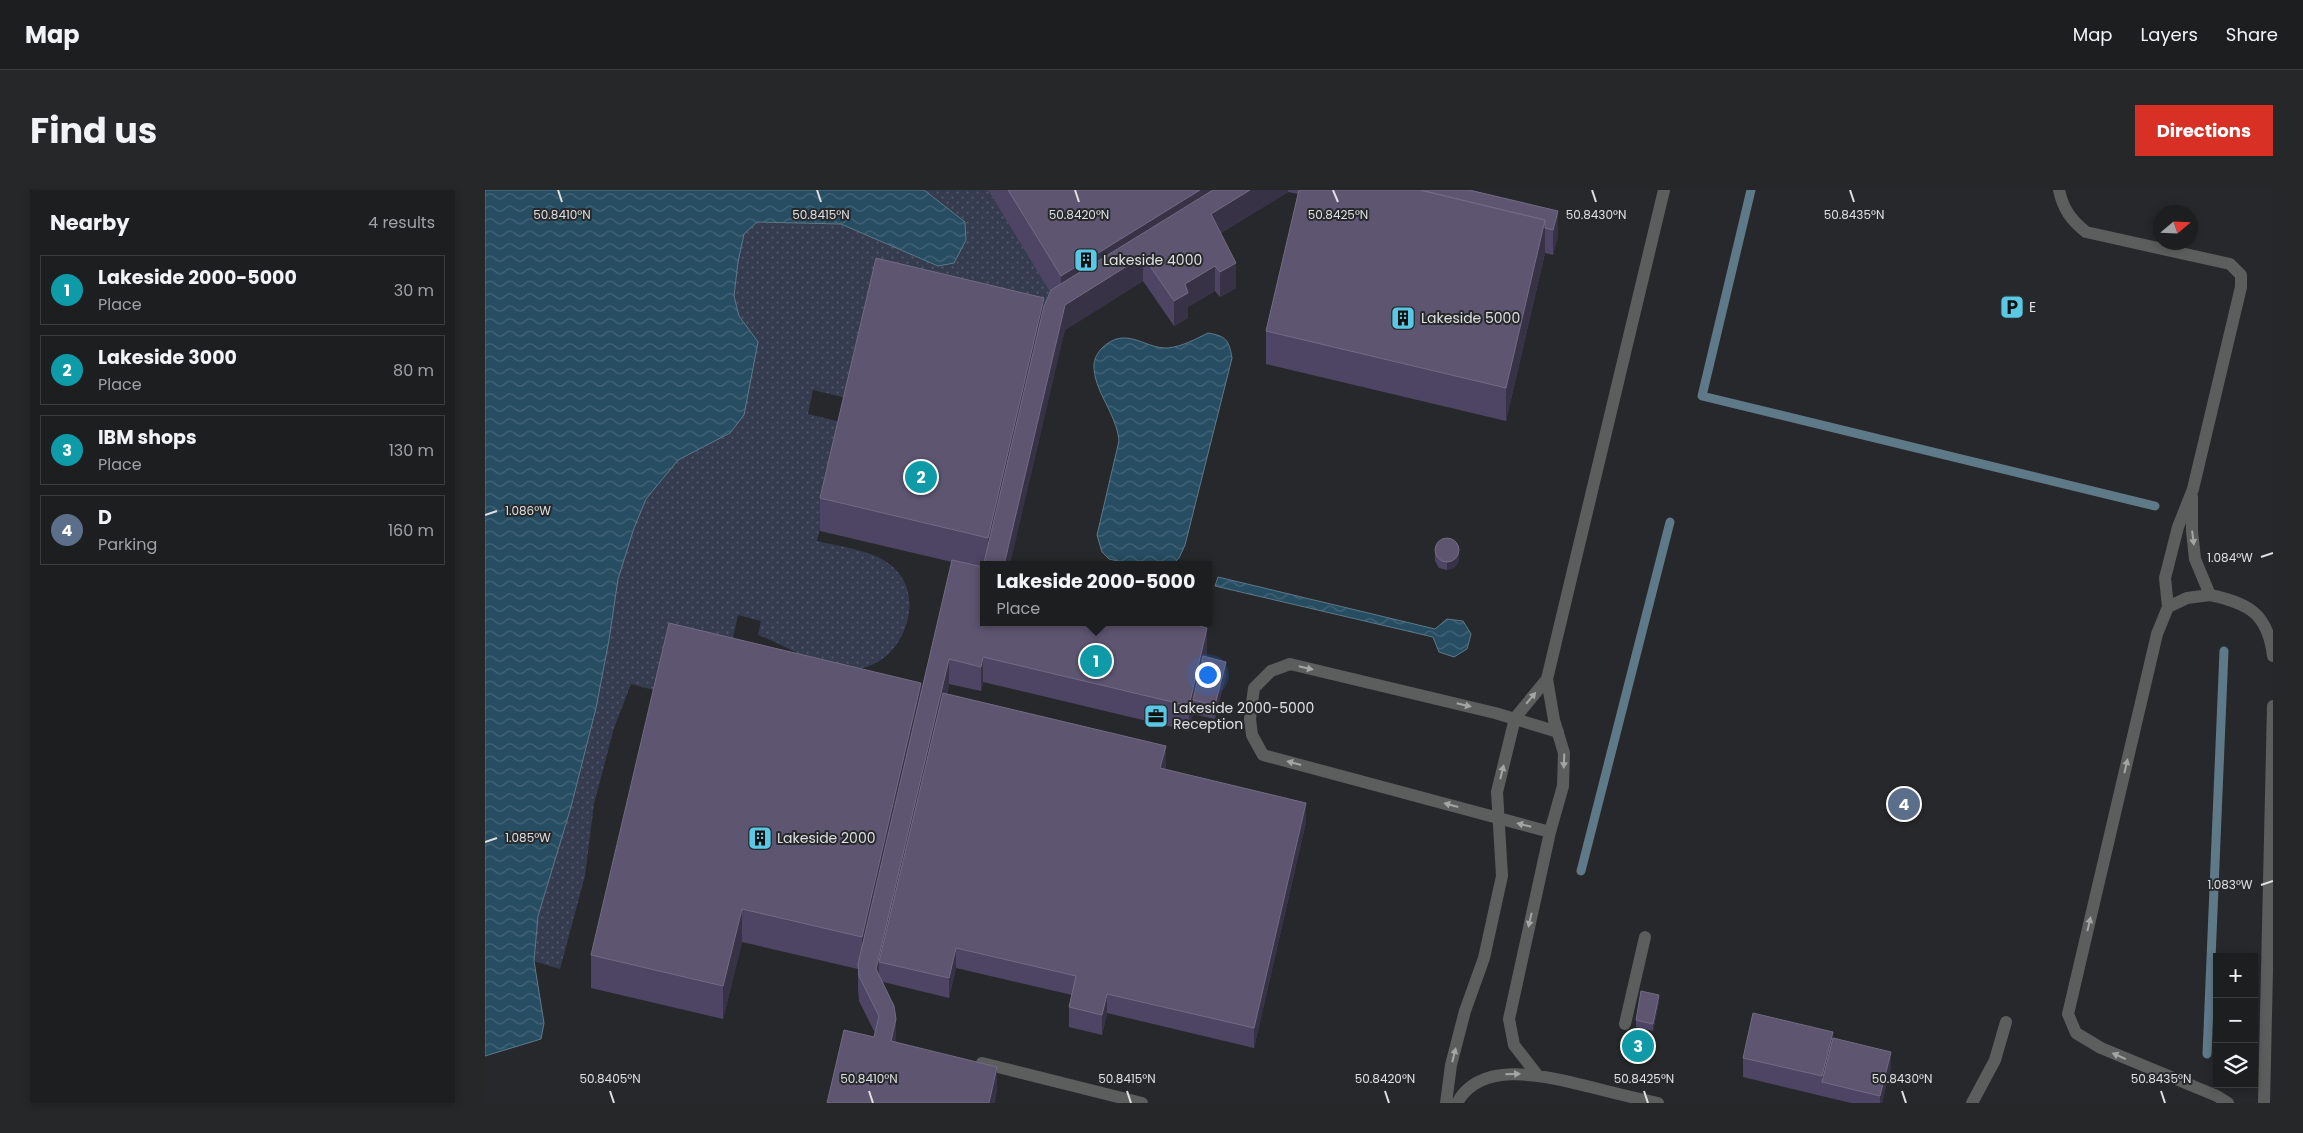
<!DOCTYPE html>
<meta charset="utf-8">
<style>
:root{--surface:#1d1e20;--page:#252729;--text:#f1f3f6;--muted:#a0a2a5;--line:#3b3c3e;--accent:#d93025}
body{margin:0;font-family:Poppins,sans-serif;background:var(--page);color:var(--text)}
.controls{position:absolute;right:15px;bottom:15px;display:grid;overflow:hidden;border-radius:0px;box-shadow:0 2px 8px #0003}
.controls button{width:45px;height:45px;display:grid;place-items:center;padding:0;border:0;border-bottom:1px solid var(--line);background:var(--surface);color:var(--text);font:25px sans-serif}
.compass{position:absolute;left:1668px;top:15px;width:45px;height:45px;border-radius:50%;background:var(--surface);box-shadow:0 2px 8px #0003;rotate:71deg}
.you{position:absolute;left:722px;top:484px;width:18px;height:18px;margin:-12px;border:4px solid #fff;border-radius:50%;background:#1a73e8;box-shadow:0 0 0 8px #1a73e833}
.badge{display:grid;place-items:center;width:32px;height:32px;border-radius:50%;background:var(--accent);color:#fff;font-size:16px;font-weight:700}
.pin{position:absolute;translate:-50% -50%;border:2px solid #fff;box-shadow:0 1px 5px #0006}
.popup{position:absolute;left:495px;top:371px;width:232px;height:65px;box-sizing:border-box;display:grid;place-content:center;border-radius:0px;background:var(--surface);filter:drop-shadow(0 1px 4px #0005);font-size:16px;white-space:nowrap;color:var(--muted)}
.popup b{font-size:19px;color:var(--text)}
.popup::after{content:'';position:absolute;left:50%;top:100%;margin-left:-10px;border:10px solid transparent;border-top-color:var(--surface)}
.list{margin:0;padding:0;list-style:none}
h2{display:flex;justify-content:space-between;align-items:center;height:65px;margin:0;padding:0 20px;font-size:21px}
h2 small{font-size:16px;font-weight:400;color:var(--muted)}
.list li{display:grid;grid-template-columns:32px 1fr auto;gap:15px;align-items:center;box-sizing:border-box;height:70px;margin:0 10px 10px;padding:0 10px;border:1px solid var(--line);border-radius:0px}
.list b{display:block;font-size:19px;white-space:nowrap}
.list p{margin:0;font-size:16px;white-space:nowrap;color:var(--muted)}
.list em{font-size:16px;font-style:normal;color:var(--muted)}
.icon{flex:none;width:28px;height:28px;fill:none;stroke:currentColor;stroke-width:2;stroke-linecap:round;stroke-linejoin:round}
.map{position:relative;flex:none;width:1788px;height:913px;overflow:hidden;border-radius:0px}
header{display:flex;align-items:center;gap:30px;box-sizing:border-box;height:70px;padding:0 25px;background:var(--surface);border-bottom:1px solid var(--line)}
header strong{font-size:24px}
nav{display:flex;gap:28px;margin-inline-start:auto;font-size:18px}
.intro{display:flex;align-items:center;justify-content:space-between;box-sizing:border-box;height:120px;padding:0 30px}
h1{margin:0;font-size:35px}
.button{padding:12px 22px;border-radius:0px;background:var(--accent);color:#fff;font-size:18px;font-weight:700}
main{display:flex;gap:30px;padding:0 30px}
aside{flex:1;background:var(--surface);border-radius:0px;box-shadow:0 2px 8px #0003}
.map>svg:first-child{display:block}
</style>
<header>
<strong>Map</strong>
<nav><a>Map</a><a>Layers</a><a>Share</a></nav>
</header>
<div class="intro"><h1>Find us</h1><a class="button">Directions</a></div>
<main>
<aside>
<h2>Nearby<small>4 results</small></h2>
<ul class="list">
<li><span class="badge" style="background:#0f9aa8">1</span><div><b>Lakeside 2000-5000</b><p>Place</p></div><em>30 m</em></li>
<li><span class="badge" style="background:#0f9aa8">2</span><div><b>Lakeside 3000</b><p>Place</p></div><em>80 m</em></li>
<li><span class="badge" style="background:#0f9aa8">3</span><div><b>IBM shops</b><p>Place</p></div><em>130 m</em></li>
<li><span class="badge" style="background:#5c6f8a">4</span><div><b>D</b><p>Parking</p></div><em>160 m</em></li>
</ul>
</aside>
<div class="map">
<svg width="1788" height="913" viewBox="0 0 1788 913">
<defs>
<pattern id="grass-dots" width="8" height="8" patternUnits="userSpaceOnUse" patternTransform="scale(1.25)"><rect width="8" height="8" fill="#353c4f"/><path d="M2 2h.1M6 6h.1" fill="none" stroke="#525868" stroke-width="1.8" stroke-linecap="round"/></pattern>
<pattern id="water-waves" width="16" height="10" patternUnits="userSpaceOnUse" patternTransform="scale(1.25)"><rect width="16" height="10" fill="#264d62"/><path d="M0 5q4-4 8 0t8 0" fill="none" stroke="#456678"/></pattern>
</defs>
<rect width="100%" height="100%" fill="#27282b"/>
<path fill="url(#grass-dots)" d="M439 0H503L573 114 366 209 328 200 323 224 360 233 332 351C356 357 390 360 408 377 444 409 416 477 370 479 335 480 305 457 273 445L276 431 253 425 241 480 176 502 146 494 129 538 109 614 100 686 75 779 49 771 53 726 86 617 111 518 124 450 133 389 149 338 161 309 193 270 245 243 273 152 254 126 249 106 253 72 259 44 272 32 356 34 453 76 469 73 481 50 480 32Z"/>
<path fill="url(#water-waves)" stroke="#5e7988" d="M0 0H439L480 32 481 50 469 73 453 76 356 34 272 32 259 44 253 72 249 106 254 126 273 152 259 225 245 243 193 270 161 309 149 338 133 389 124 450 111 518 86 617 53 726 49 771 59 833 56 849 0 866Z
M723 143C741 146 744 150 747 168L700 355 694 368 687 375H649L624 369 617 362 612 345 634 251C632 224 608 200 609 175 609 169 613 162 617 158 641 135 659 159 683 158 698 156 709 150 723 143Z
M733 387 950 439 962 429 978 431 986 444 982 459 969 467 954 462 948 447 730 396Z"/>
<g fill="none" stroke-linecap="round" stroke-linejoin="round">
<path stroke="#5e7988" stroke-width="9" d="M1266 0 1217 206 1670 316
M1096 681 1185 332
M1722 864 1739 461"/>
<path stroke="#5c5e5d" stroke-width="12" d="M1574 0C1578 19 1586 30 1601 42L1745 74 1756 85V97L1708 299 1693 337 1680 388 1683 417
M1707 307V341L1710 369 1725 405C1764 413 1783 424 1788 466
M1725 405 1702 408 1683 417 1672 444 1583 824 1591 843 1616 858 1732 906 1743 913
M1065 642 778 565 767 545 765 529 769 498 786 481 805 474 1010 523 1073 542
M1140 834 1160 747
M497 873 657 913
M1053 886 1029 855 1024 829 1065 642 1078 596 1079 563 1069 530 1062 489 1179 0
M961 913 966 875 980 821 999 768 1017 686 1012 602 1030 528 1062 489
M972 913C997 867 1066 888 1106 897 1128 903 1150 908 1173 913
M1487 913 1510 870 1521 832
M1779 913 1788 516"/>
</g>
<path fill="#4e4564" d="M503 0H986L1073 21V46L1068 65 1060 63 1021 231 781 174V141L813 4 803 2 736 43 751 98 735 107 730 101 703 117V128L689 136 658 91 580 140 498 432 722 462 721 467 741 485 730 529 708 524V523L704 541 498 492 496 501 464 494 462 504 681 575 680 579 821 632 769 858 622 823 617 845 584 837V817L587 805 471 778 464 808 398 792 411 853 512 901 389 847 390 843 374 811 373 799V779L257 752 238 829 106 798V765L436 502 467 372 335 341V308L559 116 565 102Z
M950 356 974 371 969 378 962 380 954 378 950 371Z
M1174 812 1168 841 1151 837V830Z
M1348 848 1406 876 1397 913H1366L1258 887V868Z
M1160 850 1158 864 1146 862V855Z"/>
<path fill="#383247" d="M715 0H803V2L726 49 658 66V91L580 140 525 375H519L576 119V86Z
M1073 21V46L1068 65V40Z
M1060 30V63L1021 231V198Z
M751 73V98L735 107V82Z
M730 76V101L703 117V128L689 136V111L700 94Z
M559 108V141L503 375V348Z
M974 364V371L969 378 962 380V373Z
M722 438V462L711 511 708 510V523L704 541V516Z
M498 467V492L496 501V477Z
M464 469V494L399 773 394 772V791L391 779Z
M741 472V485L730 529V515Z
M436 493V526L377 780V747Z
M681 556V575L675 598V578Z
M821 613V632L769 858V838Z
M257 719V752L238 829V796Z
M471 758V778L464 808V788Z
M622 804V823L617 845V825Z
M1174 805V812L1168 841V834Z
M411 829V854L406 851Z
M1348 842V862L1337 892V886Z
M1160 843V850L1158 864V857Z
M1406 862V876L1397 913H1395V906Z
M512 877V901L510 913H504Z"/>
<path fill="#5e5571" stroke="#726b83" d="M523 0H715L576 86Z
M728 0H765L726 24 751 73 735 82 730 76 700 94 703 103 689 111 658 66 580 115 519 375H498V432H700L722 438 704 516 498 467 496 477 464 469 391 779 409 816 411 829 406 851 512 877 504 913H342L359 840 389 847 394 826 374 786 373 774 467 370 498 377 559 116 566 100Z
M814 0H935L1060 30 1021 198 781 141Z
M935 0H984L1073 21 1068 40 1060 38V30Z
M391 68 559 108 503 348 335 308Z
M950 360a12 12 0 1 1 24 0a12 12 0 1 1-24 0Z
M184 433 436 493 377 747 257 719 238 796 106 765Z
M718 466 741 472 730 515 708 510Z
M458 503 681 556 675 578 821 613 769 838 622 804 617 825 584 817 591 786 471 758 464 788 394 772Z
M1156 801 1174 805 1168 834 1151 830Z
M1268 823 1348 842 1337 886 1258 868Z
M1149 841 1160 843 1158 857 1146 855Z
M1348 848 1406 862 1395 906 1337 892Z"/>
<defs><path id="oneway-solid" d="M-6-.8H1V-3.2L6.5 0L1 3.2V.8H-6Z" transform="scale(1.25)"/></defs>
<g fill="#a4a6a6">
<use href="#oneway-solid" transform="translate(1708 348) rotate(83)"/>
<use href="#oneway-solid" transform="translate(821 478) rotate(13)"/>
<use href="#oneway-solid" transform="translate(1046 508) rotate(-50)"/>
<use href="#oneway-solid" transform="translate(979 515) rotate(13)"/>
<use href="#oneway-solid" transform="translate(1079 571) rotate(92)"/>
<use href="#oneway-solid" transform="translate(809 573) rotate(-165)"/>
<use href="#oneway-solid" transform="translate(1641 576) rotate(-77)"/>
<use href="#oneway-solid" transform="translate(1017 582) rotate(-76)"/>
<use href="#oneway-solid" transform="translate(966 615) rotate(-165)"/>
<use href="#oneway-solid" transform="translate(1039 635) rotate(-166)"/>
<use href="#oneway-solid" transform="translate(1045 730) rotate(103)"/>
<use href="#oneway-solid" transform="translate(1604 734) rotate(-77)"/>
<use href="#oneway-solid" transform="translate(969 865) rotate(-76)"/>
<use href="#oneway-solid" transform="translate(1634 866) rotate(-156)"/>
<use href="#oneway-solid" transform="translate(1028 884) rotate(-2)"/>
</g>
<path fill="none" stroke="#dfe0e2" stroke-width="2" d="M73 0 77 12M332 0 336 12M590 0 594 12M848 0 853 12M1107 0 1111 12M1365 0 1369 12M0 325 12 321M1776 367 1788 363M0 652 12 648M1776 695 1788 691M125 901 129 913M384 901 388 913M642 901 646 913M900 901 904 913M1159 901 1163 913M1417 901 1421 913M1676 901 1680 913"/>
<defs>
<g id="building-square" transform="scale(1.25)"><rect x="-9" y="-9" width="18" height="18" rx="4" fill="#5ac8e5" stroke="#27282b"/><path d="M-4-6H4V6H1V3H-1V6H-4ZM-2.5-4.3h1.7v1.8h-1.7ZM.8-4.3h1.7v1.8H.8ZM-2.5-1h1.7V.8h-1.7ZM.8-1h1.7V.8H.8Z" fill="#111"/></g>
<g id="parking-square" transform="scale(1.25)"><rect x="-9" y="-9" width="18" height="18" rx="4" fill="#5ac8e5" stroke="#27282b"/><path d="M-3.5-5.5H1a3.5 3.5 0 0 1 0 7H-1V5.5H-3.5ZM-1-3.4V-.6H.8a1.4 1.4 0 0 0 0-2.8Z" fill="#111"/></g>
<g id="office-square" transform="scale(1.25)"><rect x="-9" y="-9" width="18" height="18" rx="4" fill="#5ac8e5" stroke="#27282b"/><path d="M-6-3h4V-5.5h4V-3h4V5H-6ZM-1-4.5V-3h2v-1.5ZM-6 0V1H6V0Z" fill="#111"/></g>
</defs>
<g fill-rule="evenodd">
<use href="#building-square" x="601" y="70"/>
<use href="#parking-square" x="1527" y="117"/>
<use href="#building-square" x="918" y="128"/>
<use href="#office-square" x="671" y="526"/>
<use href="#building-square" x="275" y="648"/>
</g>
<g text-anchor="middle" dominant-baseline="central" stroke-width="4" stroke-linejoin="round" paint-order="stroke">
<g font-size="14" fill="#dfe0e2" stroke="#27282b" text-anchor="start">
<text x="618" y="70">Lakeside 4000</text>
<text x="1544" y="117">E</text>
<text x="936" y="128">Lakeside 5000</text>
<text x="688" y="518">Lakeside 2000-5000<tspan x="688" dy="16">Reception</tspan></text>
<text x="292" y="648">Lakeside 2000</text>
</g>
</g>
<g font-size="12" text-anchor="middle" fill="#dfe0e2" stroke="#27282b" stroke-width="4" stroke-linejoin="round" paint-order="stroke">
<text x="77" y="29">50.8410°N</text>
<text x="336" y="29">50.8415°N</text>
<text x="594" y="29">50.8420°N</text>
<text x="853" y="29">50.8425°N</text>
<text x="1111" y="29">50.8430°N</text>
<text x="1369" y="29">50.8435°N</text>
<text x="43" y="325">1.086°W</text>
<text x="1745" y="372">1.084°W</text>
<text x="43" y="652">1.085°W</text>
<text x="1745" y="699">1.083°W</text>
<text x="125" y="893">50.8405°N</text>
<text x="384" y="893">50.8410°N</text>
<text x="642" y="893">50.8415°N</text>
<text x="900" y="893">50.8420°N</text>
<text x="1159" y="893">50.8425°N</text>
<text x="1417" y="893">50.8430°N</text>
<text x="1676" y="893">50.8435°N</text>
</g>
</svg>
<div class="controls">
<button>+</button>
<button>−</button>
<button><svg class="icon" aria-label="layers" viewBox="0 0 24 24"><path d="M12 4l9 5-9 5-9-5zM3 14l9 5 9-5"/></svg></button>
</div>
<svg class="compass" viewBox="-18 -18 36 36"><path d="M0-13l5 13h-10z" fill="#e53935"/><path d="M0 13l5-13h-10z" fill="#a0a2a5"/></svg>
<div class="you"></div>
<div class="pin badge" style="left:611px;top:471px;background:#0f9aa8">1</div>
<div class="popup"><b>Lakeside 2000-5000</b>Place</div>
<div class="pin badge" style="left:436px;top:287px;background:#0f9aa8">2</div>
<div class="pin badge" style="left:1153px;top:856px;background:#0f9aa8">3</div>
<div class="pin badge" style="left:1419px;top:614px;background:#5c6f8a">4</div>
</div>
</main>
